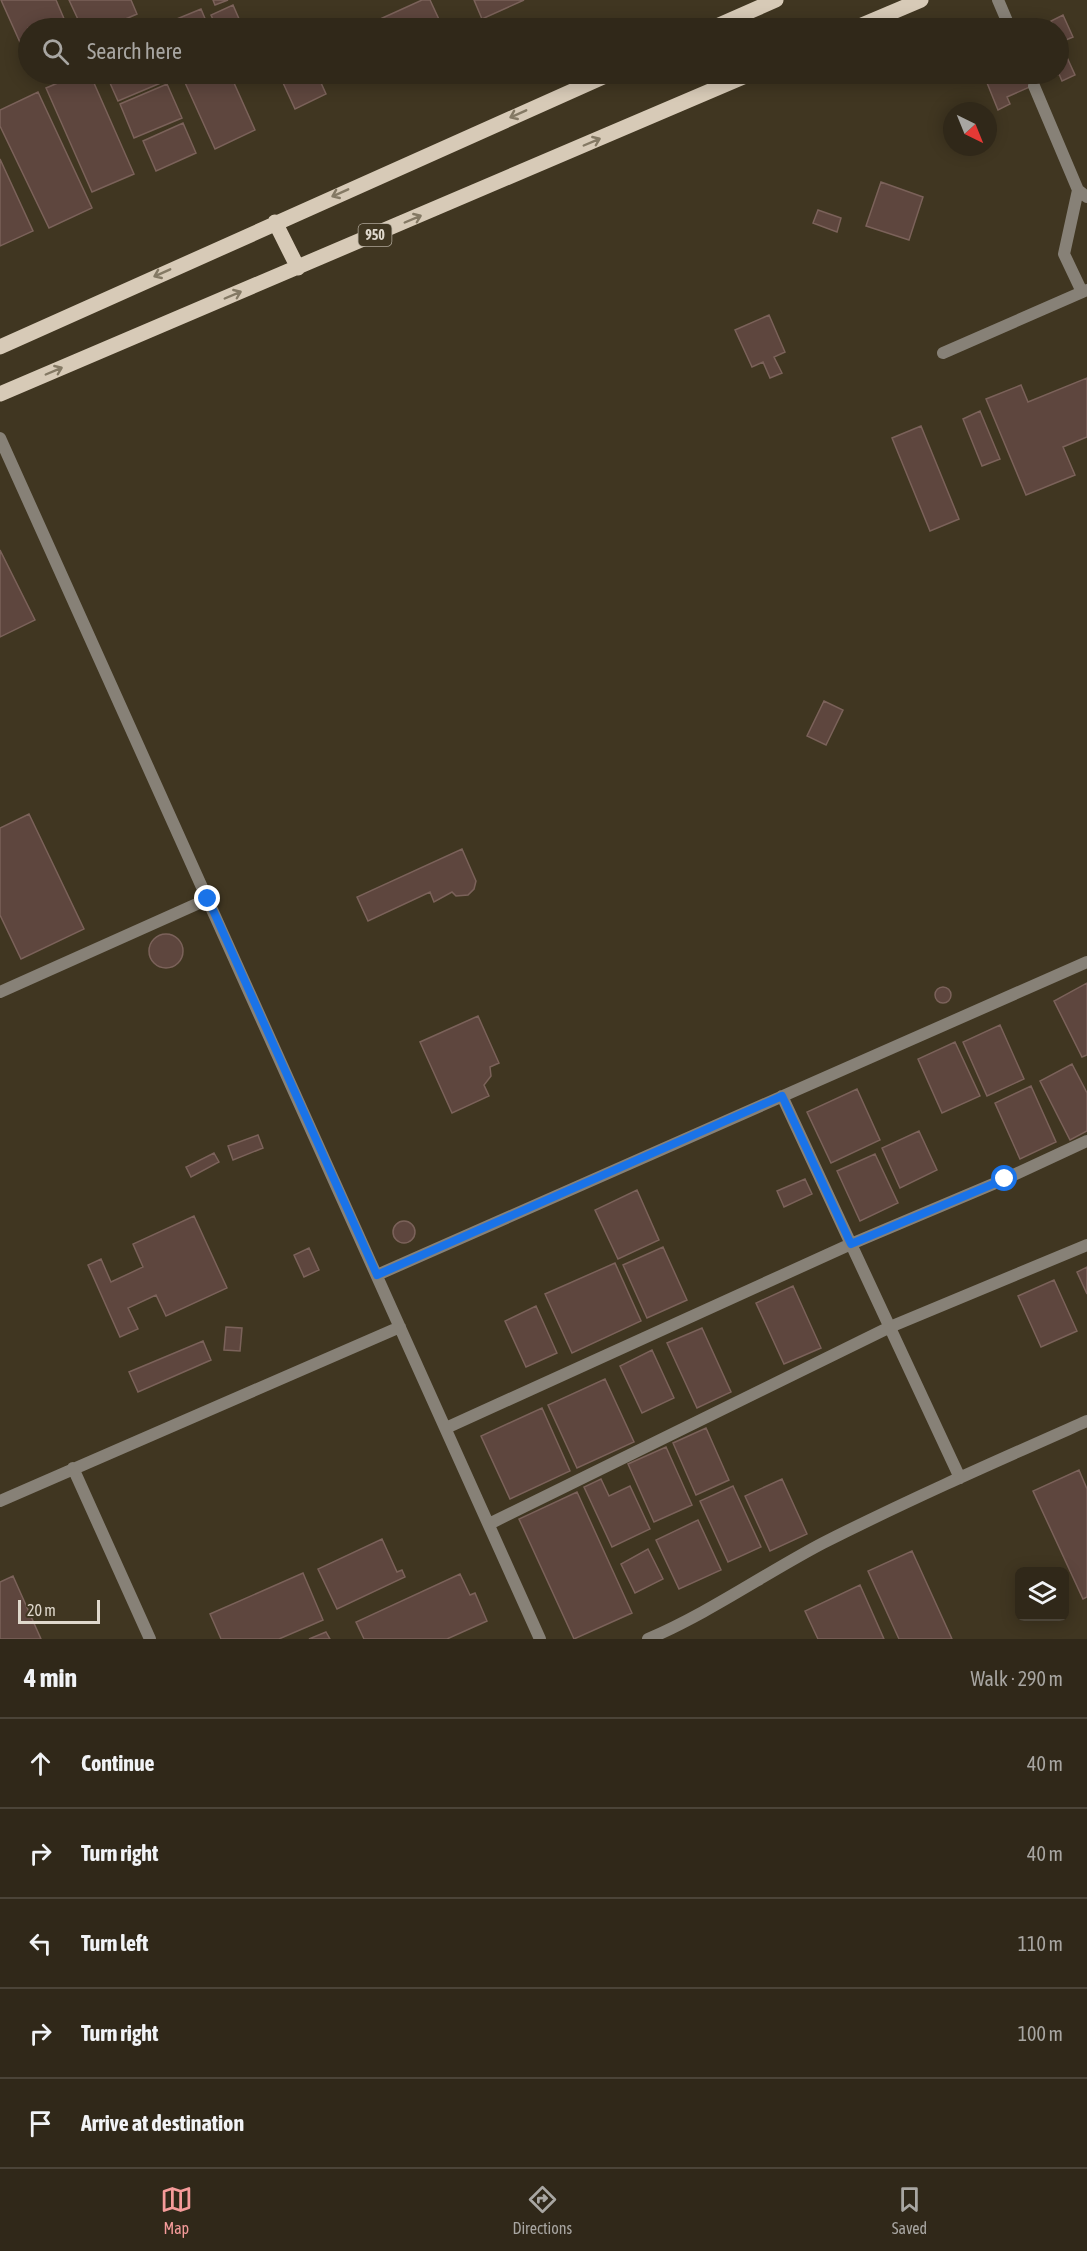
<!DOCTYPE html>
<meta charset="utf-8">
<style>
:root{--surface:#302819;--page:#3c3426;--text:#f1f3f6;--muted:#a8a6a2;--line:#4b4438;--accent:#f59b9a}
body{margin:0;font-family:"Asap Condensed",sans-serif;background:var(--page);color:var(--text)}
.controls{position:absolute;right:18px;bottom:18px;display:grid;overflow:hidden;border-radius:9px;box-shadow:0 3px 15px #0003}
.controls button{width:54px;height:54px;display:grid;place-items:center;padding:0;border:0;border-bottom:2px solid var(--line);background:var(--surface);color:var(--text);font:30px sans-serif}
.compass{position:absolute;left:943px;top:102px;width:54px;height:54px;border-radius:50%;background:var(--surface);box-shadow:0 3px 15px #0003;rotate:137deg}
.scale{position:absolute;left:18px;bottom:15px;width:82px;box-sizing:border-box;padding-left:6px;border:3px solid #dfd8cc;border-top:0;font-size:16px;line-height:21px;white-space:nowrap;color:#dfd8cc;-webkit-text-stroke:4px #403621;paint-order:stroke}
.stop{position:absolute;width:18px;height:18px;margin:-14px;border:4px solid #1a73e8;border-radius:50%;background:#fff}
.stop.end{background:#1a73e8;border-color:#fff;box-shadow:0 2px 6px #0008}
.list{margin:0;padding:0;list-style:none}
h2{display:flex;justify-content:space-between;align-items:center;height:78px;margin:0;padding:0 24px;font-size:26px}
h2 small{font-size:20px;font-weight:400;color:var(--muted)}
.list li{display:grid;grid-template-columns:39px 1fr auto;gap:18px;align-items:center;box-sizing:border-box;height:90px;padding:0 24px;border-top:2px solid var(--line)}
.list b{display:block;font-size:22px;white-space:nowrap}
.list em{font-size:20px;font-style:normal;color:var(--muted)}
.icon{flex:none;width:33px;height:33px;fill:none;stroke:currentColor;stroke-width:2;stroke-linecap:round;stroke-linejoin:round}
.map{position:relative;flex:none;width:1087px;height:1639px;overflow:hidden}
.search{position:absolute;background:var(--surface);box-shadow:0 3px 15px #0003;left:18px;right:18px;top:18px;height:66px;display:flex;align-items:center;gap:15px;box-sizing:border-box;padding:0 21px;border-radius:33px;color:var(--muted);font-size:22px}
.sheet{height:528px;background:var(--surface)}
nav{display:flex;justify-content:space-around;align-items:center;box-sizing:border-box;height:84px;border-top:2px solid var(--line);background:var(--surface);font-size:16px;color:var(--muted)}
nav a{display:grid;justify-items:center;gap:3px}
nav .on{color:var(--accent)}
.map>svg:first-child{display:block}
</style>
<div class="map">
<svg width="1087" height="1639" viewBox="0 0 1087 1639">
<rect width="100%" height="100%" fill="#403621"/>
<path fill="#5e463e" stroke="#7b625a" stroke-width="1.5" d="M1 0H56L68 28H28V46L23 49Z
M69 0H131L137 14 105 28H82Z
M213 0H228L215 5Z
M422 0H430L443 28H368L367 25Z
M474 0H524L482 19Z
M233 5 243 28H217L211 15Z
M201 9 209 28H155Z
M1063 15 1073 37 1061 42 1058 28H1055L1051 21Z
M1060 42 1075 75 1062 81 1059 74 1007 97 1010 104 998 110 985 78 995 74H999L1000 77 1009 74H1058Z
M79 74H90L134 174 92 192 46 88Z
M106 74H160L163 82 118 101Z
M188 74H230L255 130 215 149 182 76Z
M279 74H317L326 94 295 109Z
M167 84 182 118 134 138 120 104Z
M38 92 92 208 49 228 0 126V110Z
M183 123 196 153 156 171 143 141Z
M0 159 33 231 0 246Z
M881 182 923 197 909 240 866 226Z
M818 210 841 218 837 232 813 223Z
M769 315 785 352 774 357 782 373 770 378 763 362 752 367 735 330Z
M1087 378V437L1063 447 1075 475 1026 495 986 399 1021 385 1028 402Z
M980 411 1000 459 982 466 963 419Z
M921 426 959 519 930 531 892 438Z
M0 550 35 620 0 637Z
M824 701 843 710 826 745 807 736Z
M29 814 84 929 21 959 0 915V828Z
M462 849 476 881 474 889 468 895 456 896 452 892 434 902 430 892 368 921 357 897Z
M149 951a17 17 0 1 1 34 0a17 17 0 1 1-34 0Z
M1087 983V1055L1082 1057 1054 1001Z
M935 995a8 8 0 1 1 16 0a8 8 0 1 1-16 0Z
M478 1016 499 1063 490 1067 491 1076 484 1085 489 1096 452 1113 420 1042Z
M1000 1025 1024 1079 987 1096 963 1042Z
M955 1042 980 1096 942 1113 918 1059Z
M1072 1064 1087 1093V1131L1070 1140 1040 1081Z
M1031 1086 1056 1142 1020 1159 995 1103Z
M857 1089 880 1140 831 1163 807 1112Z
M919 1131 937 1170 900 1188 882 1148Z
M258 1135 263 1148 233 1160 228 1146Z
M214 1153 219 1162 191 1177 186 1167Z
M875 1154 898 1203 860 1221 837 1171Z
M805 1179 812 1194 784 1207 777 1191Z
M637 1190 659 1240 618 1259 595 1210Z
M194 1216 227 1288 166 1316 156 1295 128 1308 138 1329 120 1337 88 1265 101 1259 111 1282 143 1267 133 1244Z
M393 1232a11 11 0 1 1 22 0a11 11 0 1 1-22 0Z
M663 1247 687 1300 647 1318 623 1265Z
M309 1248 319 1270 304 1277 294 1255Z
M615 1263 641 1321 572 1353 545 1294Z
M1087 1267V1294L1077 1272Z
M1054 1280 1077 1331 1041 1347 1018 1296Z
M793 1286 821 1348 784 1364 756 1303Z
M536 1306 557 1353 526 1367 505 1321Z
M226 1327 242 1328 240 1351 224 1350Z
M702 1328 731 1392 697 1408 667 1343Z
M203 1341 211 1360 138 1392 129 1372Z
M652 1350 674 1398 642 1413 620 1366Z
M605 1379 634 1442 577 1468 548 1405Z
M542 1408 570 1471 510 1499 481 1436Z
M706 1428 729 1480 696 1495 673 1443Z
M666 1447 692 1505 654 1522 628 1464Z
M1079 1470 1087 1489V1597L1083 1599 1033 1491Z
M601 1479 609 1496 630 1486 650 1529 612 1547 584 1487Z
M782 1479 807 1534 770 1551 745 1496Z
M733 1486 761 1547 728 1562 700 1501Z
M577 1492 632 1613 574 1639 519 1519Z
M698 1520 721 1570 679 1589 656 1540Z
M382 1539 397 1572 402 1570 405 1577 337 1609 318 1569Z
M648 1549 663 1579 635 1593 621 1564Z
M912 1551 952 1639H899L868 1571Z
M303 1573 323 1620 279 1639H221L210 1614Z
M460 1574 470 1595 475 1593 487 1621 447 1639H364L356 1622Z
M13 1576 41 1639H0V1582Z
M860 1585 884 1639H818L805 1611Z
M326 1632 330 1639H309Z"/>
<g fill="none" stroke-linecap="round" stroke-linejoin="round">
<path stroke="#878177" stroke-width="12" d="M998 0 1010 28
M1034 86 1078 190 1087 197
M1078 190 1064 254 1082 292
M943 353 1087 290"/>
<path stroke="#878177" stroke-width="12" d="M0 438 540 1639
M0 992 208 899
M782 1096 960 1478
M377 1275 1087 962
M446 1428 851 1244 1005 1179 1087 1141
M73 1468 150 1639
M0 1501 400 1327
M489 1524 890 1327 1087 1245
M648 1639C709 1613 764 1574 823 1543 910 1499 999 1460 1087 1421"/>
<path stroke="#d7cab7" stroke-width="15" d="M712 28 776 0
M855 28 921 0
M275 222 298 268
M0 347 610 74
M0 394 750 74"/>
</g>
<defs><path id="oneway-shaft" d="M-6 0H5M1.5-3L5.5 0L1.5 3" fill="none" stroke-width="1.6" stroke-linecap="round" stroke-linejoin="round" transform="scale(1.5)"/></defs>
<g stroke="#847964">
<use href="#oneway-shaft" transform="translate(518 114) rotate(156)"/>
<use href="#oneway-shaft" transform="translate(592 142) rotate(-23)"/>
<use href="#oneway-shaft" transform="translate(340 193) rotate(156)"/>
<use href="#oneway-shaft" transform="translate(413 219) rotate(-23)"/>
<use href="#oneway-shaft" transform="translate(162 273) rotate(156)"/>
<use href="#oneway-shaft" transform="translate(233 295) rotate(-23)"/>
<use href="#oneway-shaft" transform="translate(54 371) rotate(-23)"/>
</g>
<g fill="none" stroke-linecap="round" stroke-linejoin="round">
<path stroke="#1a73e8" stroke-width="8" d="M208 899 377 1275 782 1096 851 1244 1005 1179"/>
</g>
<g text-anchor="middle" dominant-baseline="central" stroke-width="6" stroke-linejoin="round" paint-order="stroke">
<rect fill="#403621" stroke="#afa799" stroke-width="1.5" x="358.5" y="224" width="33" height="22" rx="4.5"/>
<g font-size="14" font-weight="bold" fill="#dfd8cc">
<text x="375" y="235">950</text>
</g>
</g>
</svg>
<div class="controls">
<button><svg class="icon" aria-label="layers" viewBox="0 0 24 24"><path d="M12 4l9 5-9 5-9-5zM3 14l9 5 9-5"/></svg></button>
</div>
<svg class="compass" viewBox="-18 -18 36 36"><path d="M0-13l5 13h-10z" fill="#e53935"/><path d="M0 13l5-13h-10z" fill="#a8a6a2"/></svg>
<div class="scale">20 m</div>
<div class="stop" style="left:1005px;top:1179px"></div>
<div class="stop end" style="left:208px;top:899px"></div>
<div class="search"><svg class="icon" aria-label="search" viewBox="0 0 24 24"><circle cx="10" cy="10" r="6"/><path d="M15 15l6 6"/></svg>Search here</div>
</div>
<section class="sheet">
<h2>4 min<small>Walk · 290 m</small></h2>
<ul class="list">
<li><svg class="icon" aria-label="ahead" viewBox="0 0 24 24"><path d="M12 20V5M6 11l6-6 6 6"/></svg><div><b>Continue</b></div><em>40 m</em></li>
<li><svg class="icon" aria-label="right" viewBox="0 0 24 24"><path d="M7 20v-9h11M14 6l5 5-5 5"/></svg><div><b>Turn right</b></div><em>40 m</em></li>
<li><svg class="icon" aria-label="left" viewBox="0 0 24 24"><path d="M17 20v-9H6M10 6l-5 5 5 5"/></svg><div><b>Turn left</b></div><em>110 m</em></li>
<li><svg class="icon" aria-label="right" viewBox="0 0 24 24"><path d="M7 20v-9h11M14 6l5 5-5 5"/></svg><div><b>Turn right</b></div><em>100 m</em></li>
<li><svg class="icon" aria-label="arrive" viewBox="0 0 24 24"><path d="M6 21V4h12l-3 4 3 4H6"/></svg><div><b>Arrive at destination</b></div></li>
</ul>
</section>
<nav>
<a class="on"><svg class="icon" aria-label="map" viewBox="0 0 24 24"><path d="M3 6l6-2 6 2 6-2v14l-6 2-6-2-6 2zM9 4v14M15 6v14"/></svg>Map</a>
<a><svg class="icon" aria-label="directions" viewBox="0 0 24 24"><path d="M12 3l9 9-9 9-9-9zM9 14v-3h6M13 9l2 2-2 2"/></svg>Directions</a>
<a><svg class="icon" aria-label="saved" viewBox="0 0 24 24"><path d="M7 4h10v16l-5-4-5 4z"/></svg>Saved</a>
</nav>
